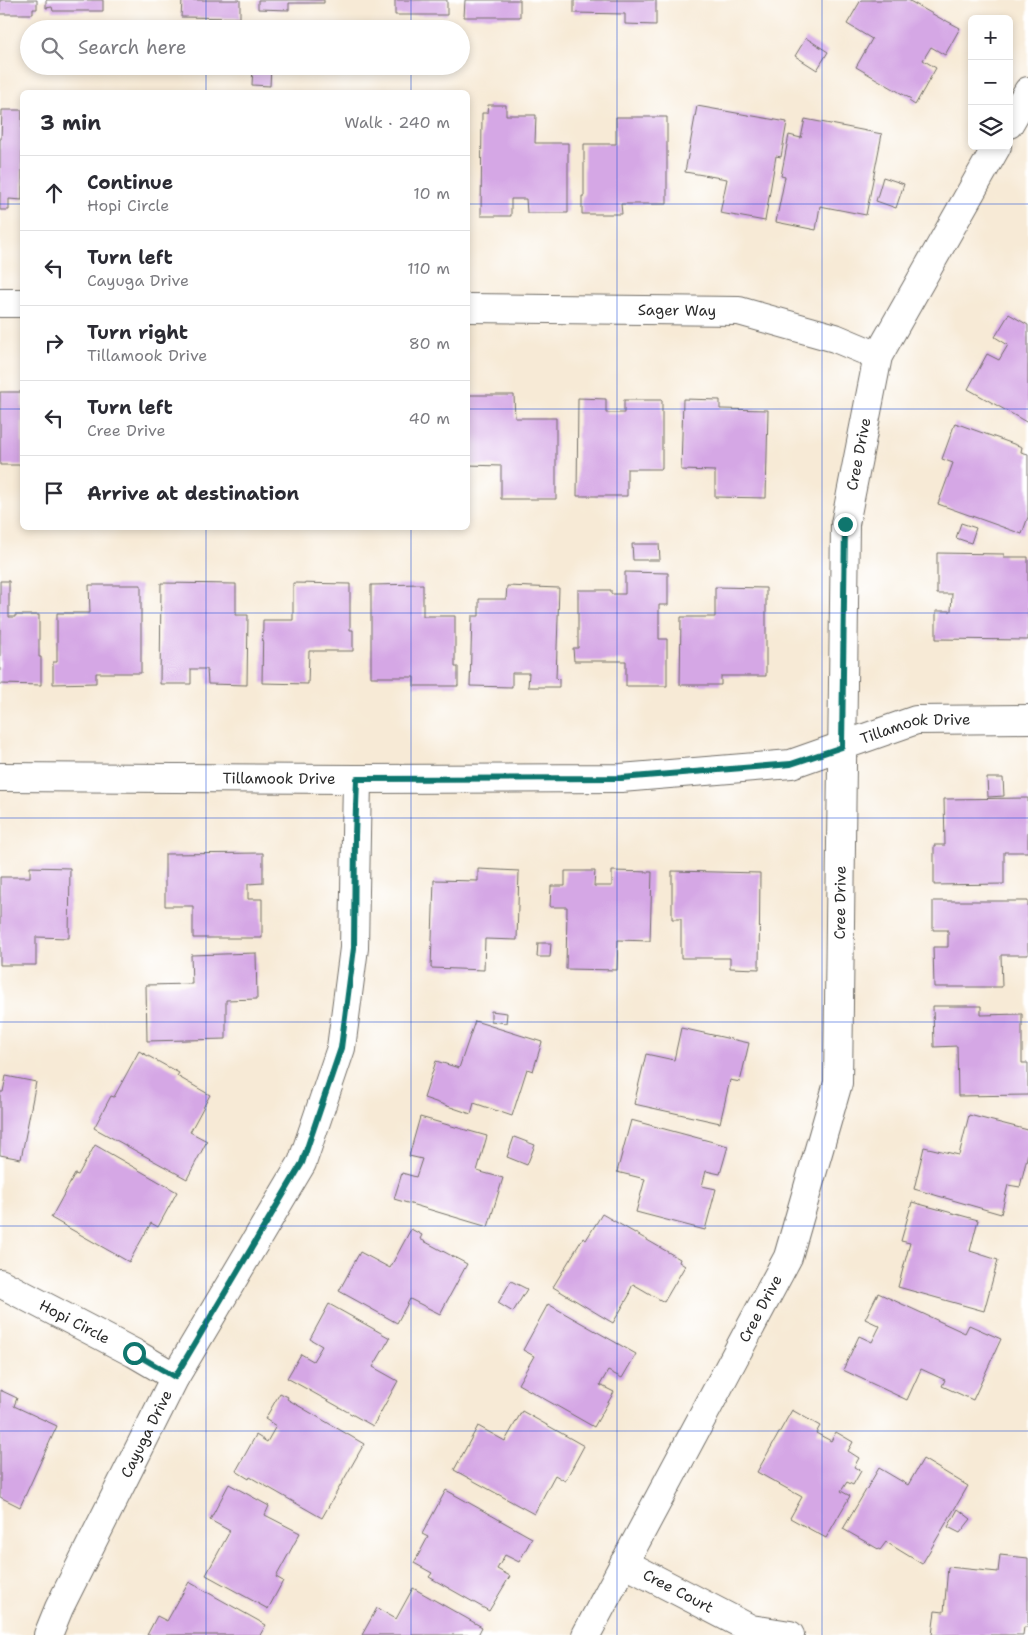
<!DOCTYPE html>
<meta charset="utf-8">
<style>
:root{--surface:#fff;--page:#f7f7f7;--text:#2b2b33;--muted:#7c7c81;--line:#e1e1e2}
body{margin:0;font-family:"Shantell Sans",sans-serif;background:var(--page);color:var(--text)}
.controls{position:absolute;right:15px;top:15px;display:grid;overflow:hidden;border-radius:8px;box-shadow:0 2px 8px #0003}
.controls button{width:45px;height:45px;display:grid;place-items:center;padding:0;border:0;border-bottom:1px solid var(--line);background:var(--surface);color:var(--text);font:25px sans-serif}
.stop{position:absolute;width:15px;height:15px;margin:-11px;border:4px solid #0f766e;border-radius:50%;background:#fff}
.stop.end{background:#0f766e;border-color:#fff;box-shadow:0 1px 5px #0008}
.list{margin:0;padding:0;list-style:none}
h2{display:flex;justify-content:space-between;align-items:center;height:65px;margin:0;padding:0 20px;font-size:21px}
h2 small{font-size:16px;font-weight:400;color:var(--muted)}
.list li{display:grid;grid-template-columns:32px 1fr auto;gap:15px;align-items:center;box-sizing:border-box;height:75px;padding:0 20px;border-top:1px solid var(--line)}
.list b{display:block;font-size:19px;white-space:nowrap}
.list p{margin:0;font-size:16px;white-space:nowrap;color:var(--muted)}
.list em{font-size:16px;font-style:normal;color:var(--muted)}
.icon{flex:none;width:28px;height:28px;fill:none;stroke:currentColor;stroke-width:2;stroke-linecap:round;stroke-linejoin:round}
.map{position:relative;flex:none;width:1028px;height:1635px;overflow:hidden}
.search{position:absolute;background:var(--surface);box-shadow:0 2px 8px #0003;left:20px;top:20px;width:450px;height:55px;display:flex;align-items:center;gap:12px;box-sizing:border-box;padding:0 18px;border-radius:28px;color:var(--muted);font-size:19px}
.panel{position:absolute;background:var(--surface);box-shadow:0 2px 8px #0003;left:20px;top:90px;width:450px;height:440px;border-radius:8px}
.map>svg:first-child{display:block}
</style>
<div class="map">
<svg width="1028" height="1635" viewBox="0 0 1028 1635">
<rect width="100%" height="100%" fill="#fff"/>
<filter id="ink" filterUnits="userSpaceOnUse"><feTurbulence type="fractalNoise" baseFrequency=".02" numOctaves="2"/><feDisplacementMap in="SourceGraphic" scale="10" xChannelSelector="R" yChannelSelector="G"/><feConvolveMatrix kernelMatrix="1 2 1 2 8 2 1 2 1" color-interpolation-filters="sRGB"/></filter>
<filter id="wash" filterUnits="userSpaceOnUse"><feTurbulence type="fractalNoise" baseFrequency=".0096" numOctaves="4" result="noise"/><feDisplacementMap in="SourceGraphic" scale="20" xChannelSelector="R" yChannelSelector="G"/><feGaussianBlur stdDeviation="1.12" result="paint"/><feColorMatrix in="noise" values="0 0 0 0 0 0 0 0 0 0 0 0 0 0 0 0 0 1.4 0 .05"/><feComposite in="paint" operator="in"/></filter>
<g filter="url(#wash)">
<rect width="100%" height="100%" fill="#f7ead6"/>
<g id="blocks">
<path fill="#d5a7e5" d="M0 0H37V9H33V14H0Z
M46 0H103V11H53L52 7 46 8Z
M182 0H240V18L181 17Z
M258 0H324V3H289V10L258 9Z
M395 0H447V15H395Z
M465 0H520V17H464Z
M574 0H656V25L625 24V14L574 13Z
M861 0H908L945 21V20L960 28 945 55 931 47 923 60 936 68 915 105 909 101 911 99 856 67 872 39 847 24Z
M806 38 828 52 817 70 795 56Z
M253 66H271L270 86 252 85Z
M488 105H506V115H536L535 143H568V213H527L526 199H511V216H481L482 113H487Z
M697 106 787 122 781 157 776 156 765 221 720 213 727 179 685 172Z
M2 110H22V200L9 199V210H0V139H1Z
M616 117H667V204H621L622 214H582V196H584V144H616Z
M805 119 882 134 866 215 820 206 816 230 776 222 785 177 781 176 789 135 801 138Z
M883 177 904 184 896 208 876 201Z
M1009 314 1028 325V423L968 389 987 354 999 360 1008 345 995 337Z
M0 392H22V465H0Z
M468 395H514L515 418H556V499H501V466L468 465Z
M578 398 606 399V413H624V400H662V469H627V496H577Z
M683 399 720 400V409L768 410 766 498 715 497V471L681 470Z
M955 423 1022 447 1021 452 1028 454V517L1022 534 938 504 953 463 942 459Z
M961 523 976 528 971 543 956 538Z
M632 544H659L660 560H633Z
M937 553 1004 554V557H1028V640L936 639V611H951L952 594H937Z
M625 572 668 573V605H659V639H667V686H626V661H574L573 648H578V590H611V594H625Z
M0 581H9V617H15V615H39V657H41V685L0 684Z
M161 583 236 584V615H248L247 685 208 684 207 669H191V684H160Z
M293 583 350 584V630H353V651H309L308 684 262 683 263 620H293Z
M423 584V616H455V667H458V686H414V677H371V585Z
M89 585H141V673H96V683L53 684V662H57V613H90Z
M507 586 559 588 556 678 559 679V687H528L529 673H512V687L470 686 472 616H479V599H506Z
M715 587 766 588V676H721V685H680L681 617H715Z
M987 778H1003L1004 796 988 797Z
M1028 798V852H1004V884L934 885V845H945L944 799Z
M263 853V883L248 884V899H262V938H193V906H165V854Z
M30 867 70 868 69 938 36 937V965H0V877H30Z
M478 869 519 871 517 940 485 939 484 970 431 968 434 880 478 881Z
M565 871H595L594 886H612V871L652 872 650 941 618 940 617 970 566 969 567 907H550L551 886H565Z
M672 871 760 873 759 969 730 968V958H681V919H672Z
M933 901H1028V955H1001L1002 987H934L933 947H948V930H933Z
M538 943H551L550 957H537Z
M256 953 257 999 226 1000V1039L147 1041 146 985 192 984 191 955Z
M933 1006H981V1015L1022 1014V1063H1028V1095L958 1096 957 1046 934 1047Z
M491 1011 507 1013 506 1023 491 1021Z
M475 1021 542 1042 533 1071 527 1069 512 1116 474 1103 471 1114 424 1098 436 1061 459 1068Z
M681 1028 749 1043 740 1082 730 1080 720 1123 634 1104 646 1054 674 1060Z
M139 1051 179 1073 177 1076 210 1095 190 1132 207 1141 187 1179 94 1128 111 1096 114 1097Z
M6 1076 36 1082 21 1159 0 1155V1092H3Z
M969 1115 1028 1130V1153L1020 1187 1008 1185 1001 1214 914 1189 924 1147 959 1155Z
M420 1117 487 1136 477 1171 503 1178 488 1227 394 1199 402 1173 416 1177 422 1159 409 1156Z
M631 1120 728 1146 720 1174 706 1171 702 1186 716 1189 705 1230 636 1212 645 1179 617 1172Z
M514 1137 535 1145 527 1165 507 1157Z
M95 1145 177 1192 158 1227 151 1223 129 1262 51 1218 75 1174 78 1175Z
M912 1202 978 1220 970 1251 998 1260 984 1311 898 1287 910 1243 901 1241Z
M602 1214 680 1259 679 1262 685 1266 664 1302 633 1284 629 1293 630 1294 613 1323 553 1287 583 1238 586 1240Z
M411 1229 422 1235 420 1239 467 1264 440 1314 410 1299 397 1323 339 1291 360 1252 390 1268Z
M511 1281 527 1289 513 1312 498 1303Z
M878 1293 965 1333 969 1325 1001 1339 973 1400 942 1386 945 1380 921 1369 907 1400 843 1370 859 1336 872 1342 880 1326 865 1319Z
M329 1304 390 1338 373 1367 398 1381 373 1426 287 1378 301 1354 313 1361 322 1346 310 1339Z
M548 1304 636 1354 622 1378 608 1371 600 1385 614 1392 594 1427 518 1384 534 1356 523 1350Z
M0 1390 17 1398 14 1406 57 1426 20 1507 0 1497Z
M280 1393 288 1397 287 1399 364 1444 322 1518 250 1477 249 1479 236 1471 256 1435 267 1442 276 1426 265 1419Z
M792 1410 820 1426 816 1433 831 1441 836 1432 853 1442 848 1451 859 1458 854 1467 861 1471 853 1485 847 1482 841 1491 850 1496 826 1538 790 1518 802 1497 757 1472Z
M522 1411 584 1446 565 1481 555 1475 534 1514 454 1470 478 1426 505 1441Z
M923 1459 968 1486 922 1564 886 1542 880 1550 843 1529 879 1468 908 1485Z
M229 1484 269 1506 265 1515 300 1533 276 1577 283 1581 268 1609 206 1575 230 1531 210 1520Z
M446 1490 532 1538 519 1562 505 1555 497 1569 510 1576 489 1611 429 1577 432 1573 414 1563 428 1537 422 1534Z
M958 1509 971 1519 960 1533 948 1527Z
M1000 1555 1028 1558V1627H1024L1023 1635H932L935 1611 944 1612 948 1567 998 1572Z
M189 1582 266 1625 260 1635H147L157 1616 167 1621Z
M413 1588 482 1627 478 1635H362L377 1608 396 1619Z"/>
</g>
</g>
<g filter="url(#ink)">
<use href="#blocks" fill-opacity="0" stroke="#726e67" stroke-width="1"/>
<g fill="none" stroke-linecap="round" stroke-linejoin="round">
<g stroke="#726e67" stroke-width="30">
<g id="minor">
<path d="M1009 124 1028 91"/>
<path d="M0 303H22"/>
<path id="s1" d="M468 308 739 311 835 338 878 356"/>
<path id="s2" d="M0 777 357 779 621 778 791 764 916 720 1028 719"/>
<path id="s3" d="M0 1283 134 1353 175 1377"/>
<path id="s4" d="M624 1563 751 1629 790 1635"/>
<path id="s5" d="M48 1635 59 1608 175 1377 302 1163 341 1048 354 948 357 779"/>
<path id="s6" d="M586 1635 788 1257 838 1083 845 524 878 356 997 146"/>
</g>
</g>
<use href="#minor" stroke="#fff" stroke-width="28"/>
</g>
</g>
<g fill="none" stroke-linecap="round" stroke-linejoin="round" filter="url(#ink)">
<path stroke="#0f766e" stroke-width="6" d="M134 1353 175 1377 302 1163 341 1048 354 948 355 836 357 779 621 778 791 764 842 747 845 524"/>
</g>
<path fill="none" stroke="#1d4ed8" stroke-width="1" stroke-opacity="0.55" d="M206 0V29M411 0V29M617 0V1635M822 0V1635M206 66V92M411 66V92M0 204H22M468 204H1028M0 409H22M468 409H1028M206 528V1635M411 528V1635M0 613H1028M0 818H1028M0 1022H1028M0 1226H1028M0 1431H1028"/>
<g text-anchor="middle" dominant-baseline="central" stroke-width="4.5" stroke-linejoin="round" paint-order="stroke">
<g font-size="15" fill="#2b2b2b" stroke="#fff">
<text stroke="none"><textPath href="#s1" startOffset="209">Sager Way</textPath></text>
<text stroke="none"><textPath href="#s6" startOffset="1240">Cree Drive</textPath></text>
<text stroke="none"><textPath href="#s2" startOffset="922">Tillamook Drive</textPath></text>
<text stroke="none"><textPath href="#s2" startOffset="279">Tillamook Drive</textPath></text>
<text stroke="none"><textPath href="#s6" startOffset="790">Cree Drive</textPath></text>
<text stroke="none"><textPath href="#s6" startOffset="370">Cree Drive</textPath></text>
<text stroke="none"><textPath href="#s3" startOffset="84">Hopi Circle</textPath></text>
<text stroke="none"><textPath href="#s5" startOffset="224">Cayuga Drive</textPath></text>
<text stroke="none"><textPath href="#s4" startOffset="61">Cree Court</textPath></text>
</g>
</g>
</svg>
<div class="controls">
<button>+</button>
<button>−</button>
<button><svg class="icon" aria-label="layers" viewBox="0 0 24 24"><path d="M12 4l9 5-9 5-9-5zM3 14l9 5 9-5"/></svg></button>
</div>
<div class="stop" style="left:134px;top:1353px"></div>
<div class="stop end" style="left:845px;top:524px"></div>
<div class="search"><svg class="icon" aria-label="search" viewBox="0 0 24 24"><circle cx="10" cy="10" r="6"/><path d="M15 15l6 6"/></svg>Search here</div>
<section class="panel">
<h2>3 min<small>Walk · 240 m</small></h2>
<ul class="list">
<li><svg class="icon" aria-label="ahead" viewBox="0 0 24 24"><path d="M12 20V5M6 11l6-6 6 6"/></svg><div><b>Continue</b><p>Hopi Circle</p></div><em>10 m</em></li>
<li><svg class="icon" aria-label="left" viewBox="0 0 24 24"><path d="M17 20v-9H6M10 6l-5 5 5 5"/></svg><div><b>Turn left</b><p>Cayuga Drive</p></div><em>110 m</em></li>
<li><svg class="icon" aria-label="right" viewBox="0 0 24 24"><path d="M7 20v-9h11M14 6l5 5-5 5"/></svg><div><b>Turn right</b><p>Tillamook Drive</p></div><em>80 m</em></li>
<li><svg class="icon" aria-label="left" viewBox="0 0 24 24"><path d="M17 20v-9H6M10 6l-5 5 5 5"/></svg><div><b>Turn left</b><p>Cree Drive</p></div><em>40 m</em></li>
<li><svg class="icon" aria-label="arrive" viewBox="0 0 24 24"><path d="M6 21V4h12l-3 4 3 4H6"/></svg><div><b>Arrive at destination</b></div></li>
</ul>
</section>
</div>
